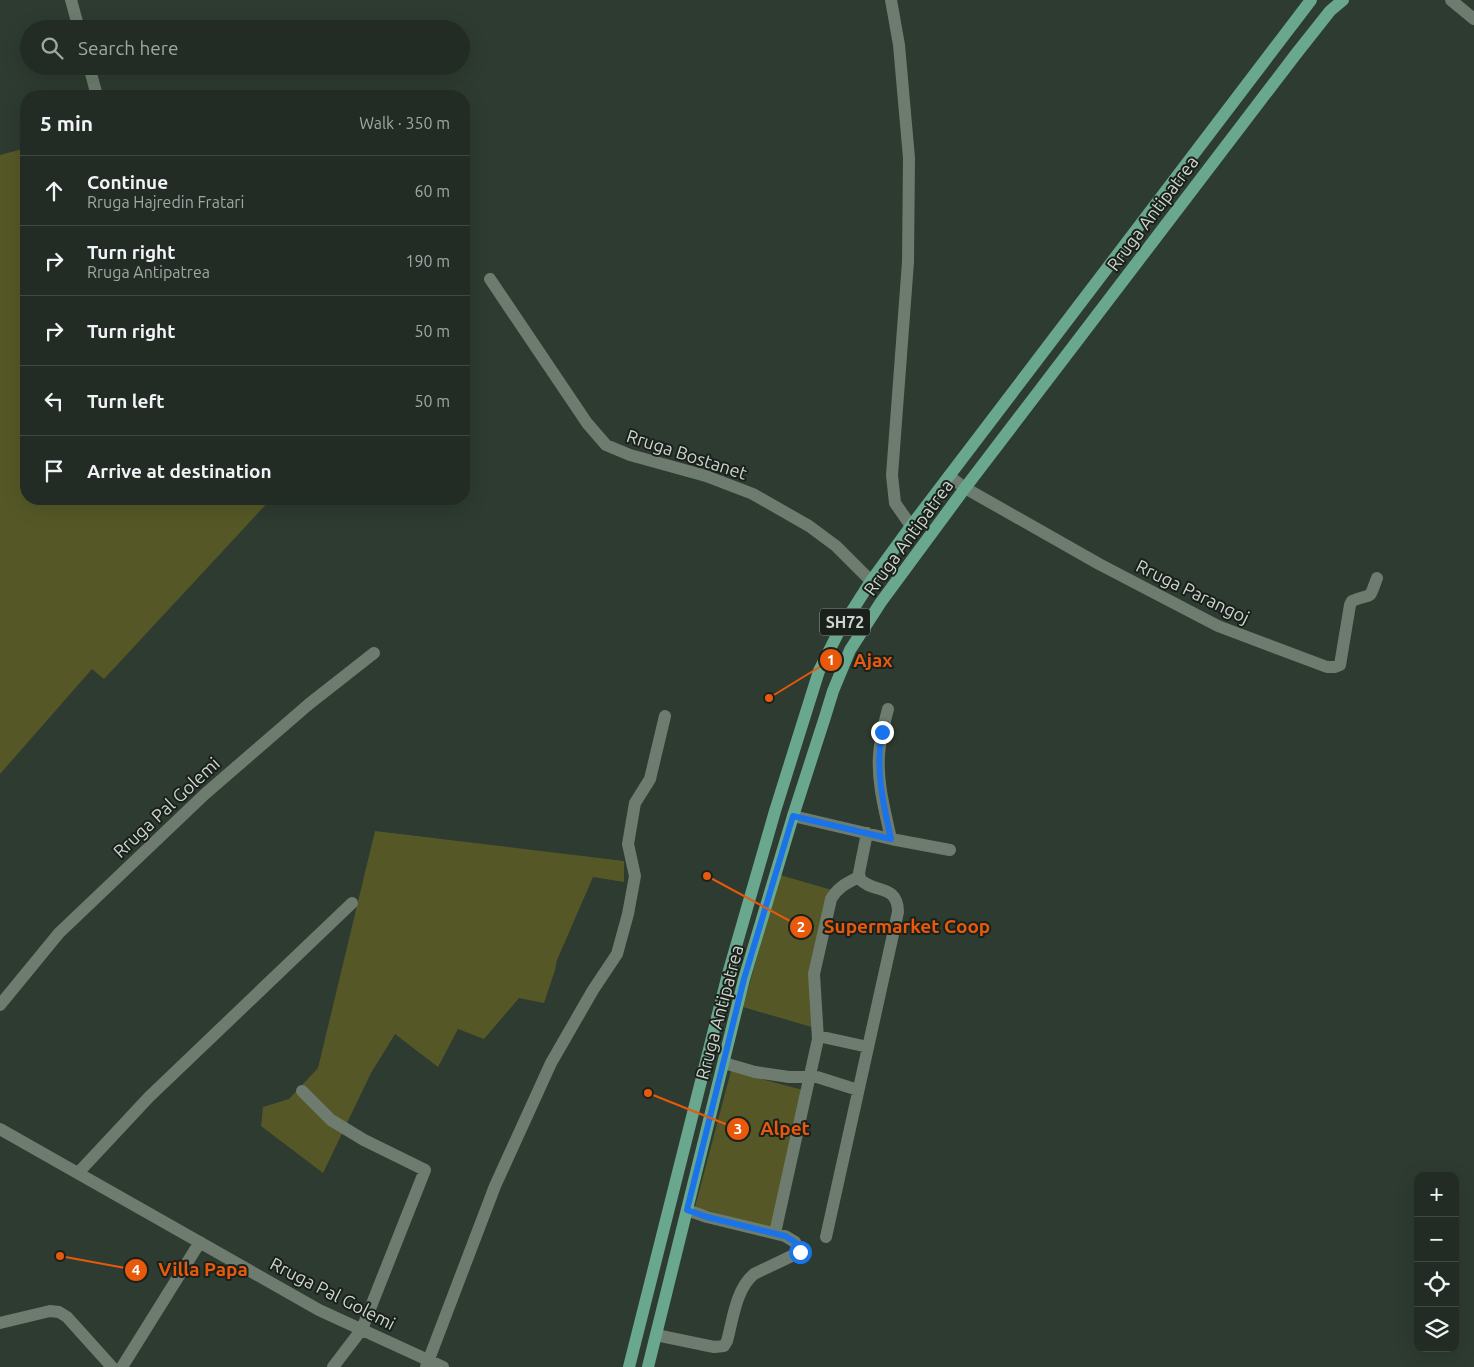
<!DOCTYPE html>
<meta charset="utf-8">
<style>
:root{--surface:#222c24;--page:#2e3831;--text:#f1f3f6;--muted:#a2a7a6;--line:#3f4841}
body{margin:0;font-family:Ubuntu,sans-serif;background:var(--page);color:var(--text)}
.controls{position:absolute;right:15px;bottom:15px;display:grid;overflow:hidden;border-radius:10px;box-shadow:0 5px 20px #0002}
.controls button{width:45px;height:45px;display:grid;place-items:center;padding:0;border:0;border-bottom:1px solid var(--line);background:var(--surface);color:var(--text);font:25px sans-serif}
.stop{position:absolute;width:15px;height:15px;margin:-11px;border:4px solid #1a73e8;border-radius:50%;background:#fff}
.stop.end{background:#1a73e8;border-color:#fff;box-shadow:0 1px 5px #0008}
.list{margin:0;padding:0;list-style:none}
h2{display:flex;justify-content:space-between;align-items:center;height:65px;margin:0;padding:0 20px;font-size:21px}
h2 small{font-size:16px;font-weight:400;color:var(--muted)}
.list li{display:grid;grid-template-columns:32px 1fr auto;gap:15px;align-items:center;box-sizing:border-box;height:70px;padding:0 20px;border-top:1px solid var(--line)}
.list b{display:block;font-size:19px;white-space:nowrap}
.list p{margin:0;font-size:16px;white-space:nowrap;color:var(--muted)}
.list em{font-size:16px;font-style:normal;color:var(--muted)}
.icon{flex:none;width:28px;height:28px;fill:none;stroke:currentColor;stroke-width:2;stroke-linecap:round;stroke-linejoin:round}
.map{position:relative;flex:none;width:1474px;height:1367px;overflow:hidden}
.search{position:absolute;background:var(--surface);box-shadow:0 5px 20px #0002;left:20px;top:20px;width:450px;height:55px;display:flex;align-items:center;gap:12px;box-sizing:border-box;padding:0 18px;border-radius:28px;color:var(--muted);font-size:19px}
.panel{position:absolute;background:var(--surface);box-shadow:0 5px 20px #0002;left:20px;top:90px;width:450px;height:415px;border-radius:20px}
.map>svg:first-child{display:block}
</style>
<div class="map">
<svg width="1474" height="1367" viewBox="0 0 1474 1367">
<rect width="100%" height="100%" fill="#2e3b30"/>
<path fill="#555826" d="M26 148V499H271L104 679 92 669 0 774V155Z
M375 831 624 861V882L593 877 557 960 555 970 544 1003 519 998 484 1039 458 1029 438 1067 395 1034 371 1073 323 1173 261 1126 263 1107 289 1099 318 1068Z
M780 875 832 890 810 978 815 1028 743 1007Z
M731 1071 803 1090 773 1229 695 1207Z"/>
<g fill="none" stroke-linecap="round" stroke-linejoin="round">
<path stroke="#6d7c6f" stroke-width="12" d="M71 0 79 29
M891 0 899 45 909 158 908 262 892 475 895 503 911 526
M1451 0 1474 19
M89 66 97 96
M490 279 587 423 606 445 630 455 706 476 753 494 809 526 836 546 871 581
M949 476 965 488 1099 564 1218 626 1327 667H1335L1340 665 1350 605 1352 601C1374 592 1368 602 1377 578
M888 709C884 724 880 739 879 755 877 783 885 811 891 839
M793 816 891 839 950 850
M0 1005 59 933 205 794 309 704 374 653
M818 1036 868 1047
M724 1063 755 1072 789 1077H817L858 1090
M302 1091 331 1120 364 1140 425 1170 362 1329 333 1367
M0 1129 319 1310 443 1367
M78 1173 149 1097 352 903
M775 1233 818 1039 814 974 831 899C838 887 847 883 859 877
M826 1237 898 912C898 883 873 894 860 879L859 873 867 833
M0 1323 50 1311 59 1312 67 1317 112 1367
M656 1335 714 1347 724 1346 727 1341C733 1319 736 1289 754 1274L800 1252 795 1242 785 1236 707 1217 687 1210
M122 1367 200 1242
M426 1367 495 1186 551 1063 593 990 617 954 628 914 635 876 628 844 635 803 650 779 665 716"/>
<path stroke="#69a88e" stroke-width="12" d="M629 1367 728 974 775 811 819 671 838 633 871 581 911 526 1311 0
M648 1367 744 979 793 816 825 717 833 691 850 650 881 602 965 488 1296 54 1330 11 1343 0"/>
</g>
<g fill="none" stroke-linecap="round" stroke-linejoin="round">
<path stroke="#1a73e8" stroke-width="6" d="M800 1252 795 1242 785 1236 707 1217 687 1210 744 979 793 816 891 839C883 803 875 769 882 732"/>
</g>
<g text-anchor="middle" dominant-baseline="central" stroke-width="4" stroke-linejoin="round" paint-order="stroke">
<rect fill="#1a201b" stroke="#979f98" stroke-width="1" x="820" y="608.5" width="50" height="27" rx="4"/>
<g font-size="16" font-weight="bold" fill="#cdd5ce">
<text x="845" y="622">SH72</text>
</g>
<g font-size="18" fill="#cdd5ce" stroke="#1a201b">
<text transform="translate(1152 213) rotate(-53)">Rruga Antipatrea</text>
<text transform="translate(687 454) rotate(18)">Rruga Bostanet</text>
<text transform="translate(908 537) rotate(-54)">Rruga Antipatrea</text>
<text transform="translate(1193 591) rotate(26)">Rruga Parangoj</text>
<text transform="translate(166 807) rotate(-43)">Rruga Pal Golemi</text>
<text transform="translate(719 1012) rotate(-75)">Rruga Antipatrea</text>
<text transform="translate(333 1293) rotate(27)">Rruga Pal Golemi</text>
</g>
</g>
<path fill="none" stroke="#e8590c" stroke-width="2" d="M769 698L831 660M707 876L801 927M648 1093L738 1129M60 1256L136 1270"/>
<g fill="#e8590c" stroke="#1a201b" stroke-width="2">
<circle cx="769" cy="698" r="5"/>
<circle cx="707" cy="876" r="5"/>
<circle cx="648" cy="1093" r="5"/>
<circle cx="60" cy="1256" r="5"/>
<circle cx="831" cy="660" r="12"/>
<circle cx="801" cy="927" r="12"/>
<circle cx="738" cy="1129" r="12"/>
<circle cx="136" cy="1270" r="12"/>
</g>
<g font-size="15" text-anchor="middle" font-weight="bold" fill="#fff">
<text x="831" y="665">1</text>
<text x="801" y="932">2</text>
<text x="738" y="1134">3</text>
<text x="136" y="1275">4</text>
</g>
<g font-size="19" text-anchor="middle" font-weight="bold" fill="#e8590c" stroke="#1a201b" stroke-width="4" stroke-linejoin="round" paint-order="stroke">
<text x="873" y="667">Ajax</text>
<text x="907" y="933">Supermarket Coop</text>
<text x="785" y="1135">Alpet</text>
<text x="203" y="1276">Villa Papa</text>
</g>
</svg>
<div class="controls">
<button>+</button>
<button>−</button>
<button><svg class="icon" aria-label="locate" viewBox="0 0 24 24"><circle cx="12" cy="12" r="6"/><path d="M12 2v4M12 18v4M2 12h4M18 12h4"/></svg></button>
<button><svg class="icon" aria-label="layers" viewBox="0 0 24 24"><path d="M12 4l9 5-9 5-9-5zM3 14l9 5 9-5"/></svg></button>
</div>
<div class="stop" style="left:800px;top:1252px"></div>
<div class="stop end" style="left:882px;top:732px"></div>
<div class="search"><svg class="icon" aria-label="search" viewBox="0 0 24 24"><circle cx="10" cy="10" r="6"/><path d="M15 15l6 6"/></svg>Search here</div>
<section class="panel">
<h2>5 min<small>Walk · 350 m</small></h2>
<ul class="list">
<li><svg class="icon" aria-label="ahead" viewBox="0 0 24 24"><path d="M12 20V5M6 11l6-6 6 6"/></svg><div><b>Continue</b><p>Rruga Hajredin Fratari</p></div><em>60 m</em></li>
<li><svg class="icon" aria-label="right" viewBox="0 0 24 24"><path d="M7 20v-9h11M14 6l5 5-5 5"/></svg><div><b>Turn right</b><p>Rruga Antipatrea</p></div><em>190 m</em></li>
<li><svg class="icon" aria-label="right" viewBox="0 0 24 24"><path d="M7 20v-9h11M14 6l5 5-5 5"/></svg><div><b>Turn right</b></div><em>50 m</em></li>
<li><svg class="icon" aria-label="left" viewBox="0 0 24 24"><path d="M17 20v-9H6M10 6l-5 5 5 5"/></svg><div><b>Turn left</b></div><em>50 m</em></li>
<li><svg class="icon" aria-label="arrive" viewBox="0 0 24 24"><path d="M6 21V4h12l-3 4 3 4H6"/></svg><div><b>Arrive at destination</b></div></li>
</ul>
</section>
</div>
